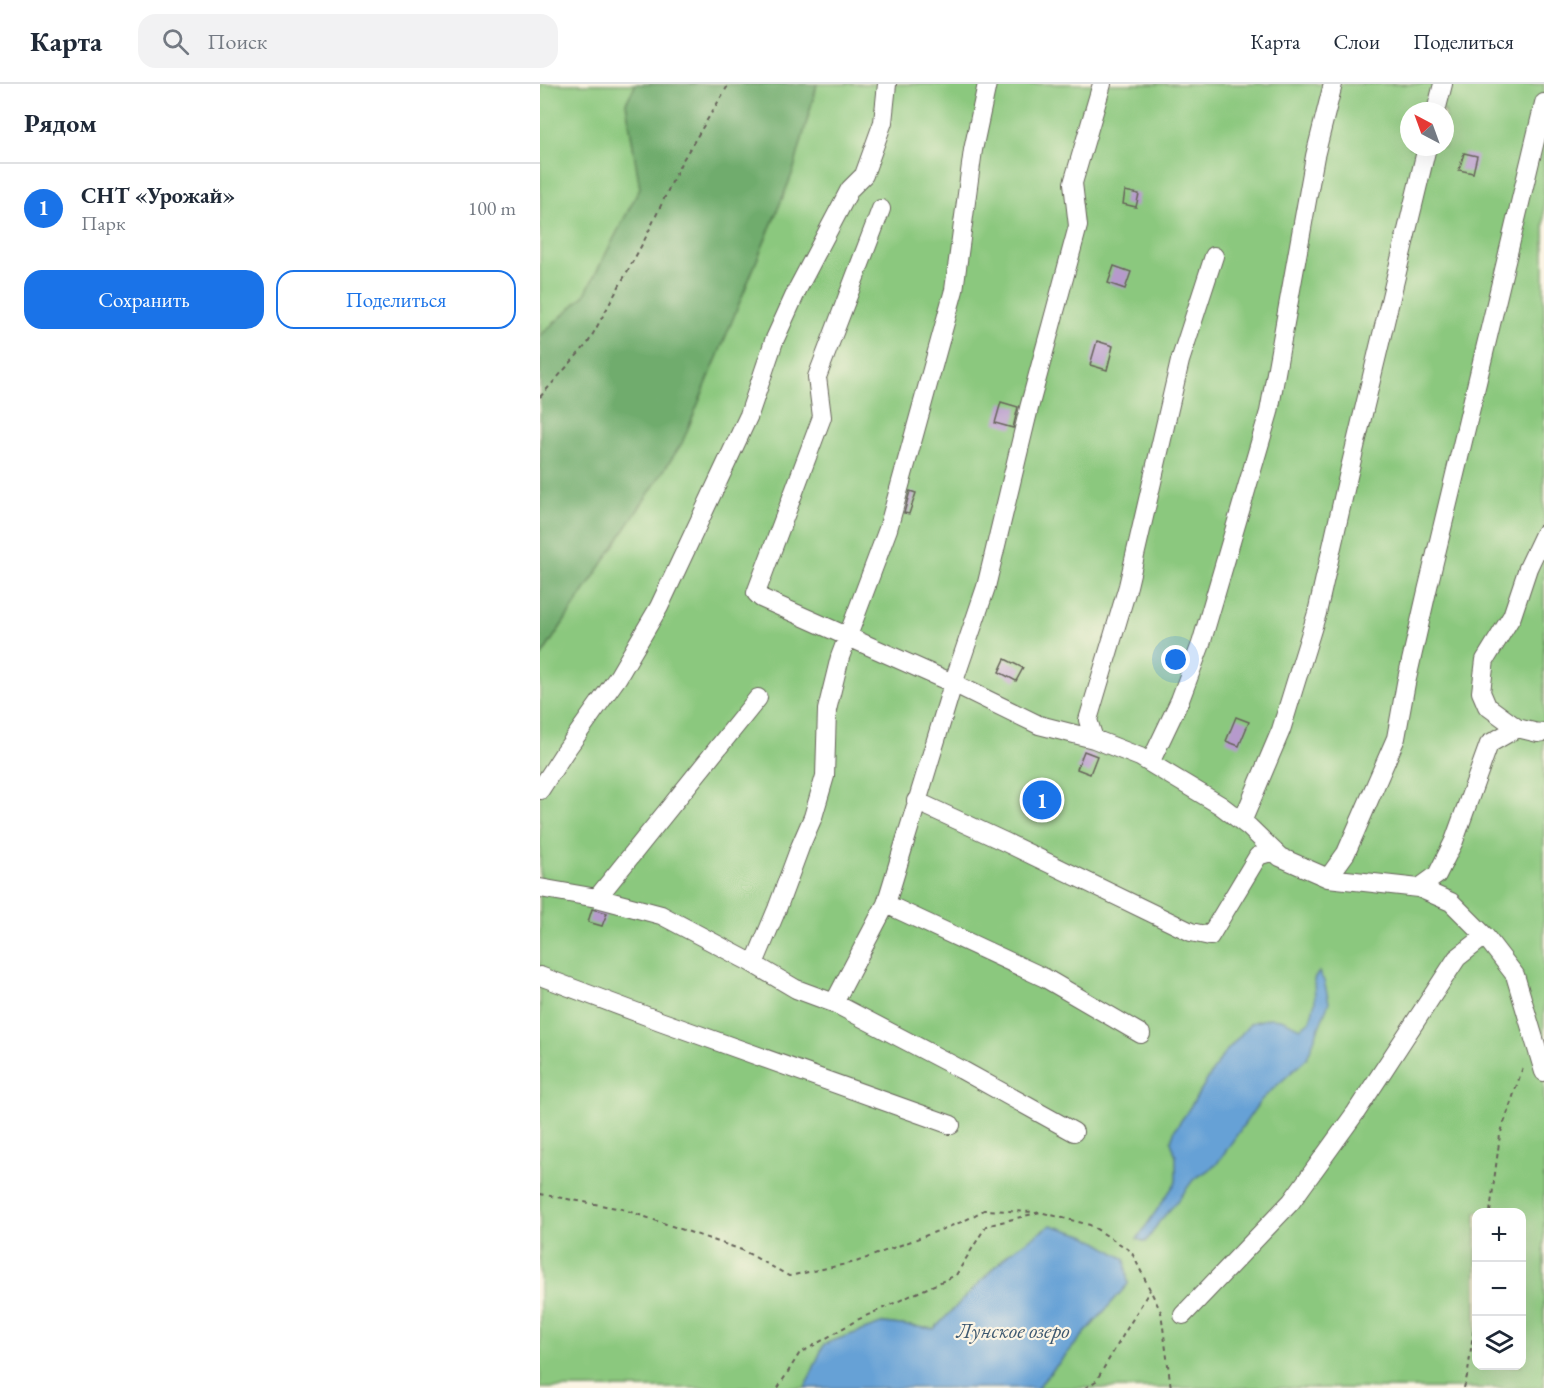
<!DOCTYPE html>
<html lang="ru">
<meta charset="utf-8">
<style>
:root{--surface:#fff;--page:#f2f2f3;--text:#1f2937;--muted:#747a83;--line:#e0e1e3;--accent:#1a73e8}
body{margin:0;font-family:"EB Garamond",serif;background:var(--page);color:var(--text)}
.controls{position:absolute;right:18px;bottom:18px;display:grid;overflow:hidden;border-radius:12px;box-shadow:0 6px 24px #0002}
.controls button{width:54px;height:54px;display:grid;place-items:center;padding:0;border:0;border-bottom:2px solid var(--line);background:var(--surface);color:var(--text);font:30px sans-serif}
.compass{position:absolute;left:860px;top:18px;width:54px;height:54px;border-radius:50%;background:var(--surface);box-shadow:0 6px 24px #0002;rotate:319deg}
.you{position:absolute;left:636px;top:576px;width:21px;height:21px;margin:-15px;border:4px solid #fff;border-radius:50%;background:#1a73e8;box-shadow:0 0 0 9px #1a73e833}
.badge{display:grid;place-items:center;width:39px;height:39px;border-radius:50%;background:var(--accent);color:#fff;font-size:20px;font-weight:700}
.pin{position:absolute;translate:-50% -50%;border:3px solid #fff;box-shadow:0 2px 6px #0006}
.list{margin:0;padding:0;list-style:none}
h2{display:flex;justify-content:space-between;align-items:center;height:78px;margin:0;padding:0 24px;font-size:26px}
h2 small{font-size:20px;font-weight:400;color:var(--muted)}
.list li{display:grid;grid-template-columns:39px 1fr auto;gap:18px;align-items:center;box-sizing:border-box;height:90px;padding:0 24px;border-top:2px solid var(--line)}
.list b{display:block;font-size:22px;white-space:nowrap}
.list p{margin:0;font-size:20px;white-space:nowrap;color:var(--muted)}
.list em{font-size:20px;font-style:normal;color:var(--muted)}
.actions{display:flex;gap:12px;padding:18px 24px}
.actions a{flex:1;padding:14px 0;border:2px solid var(--accent);border-radius:18px;text-align:center;font-size:21px;color:var(--accent)}
.actions .main{background:var(--accent);color:#fff}
.icon{flex:none;width:33px;height:33px;fill:none;stroke:currentColor;stroke-width:2;stroke-linecap:round;stroke-linejoin:round}
.map{position:relative;flex:none;width:1004px;height:1304px;overflow:hidden}
header{display:flex;align-items:center;gap:36px;box-sizing:border-box;height:84px;padding:0 30px;background:var(--surface);border-bottom:2px solid var(--line)}
header strong{font-size:28px}
nav{display:flex;gap:33px;margin-inline-start:auto;font-size:21px}
.search{width:420px;height:54px;background:var(--page);display:flex;align-items:center;gap:15px;box-sizing:border-box;padding:0 21px;border-radius:18px;color:var(--muted);font-size:22px}
main{display:flex}
aside{flex:1;background:var(--surface)}
.map>svg:first-child{display:block}
</style>
<header>
<strong>Карта</strong>
<div class="search"><svg class="icon" aria-label="search" viewBox="0 0 24 24"><circle cx="10" cy="10" r="6"/><path d="M15 15l6 6"/></svg>Поиск</div>
<nav><a>Карта</a><a>Слои</a><a>Поделиться</a></nav>
</header>
<main>
<aside>
<h2>Рядом<small></small></h2>
<ul class="list">
<li><span class="badge">1</span><div><b>СНТ «Урожай»</b><p>Парк</p></div><em>100 m</em></li>
</ul>
<div class="actions"><a class="main">Сохранить</a><a>Поделиться</a></div>
</aside>
<div class="map">
<svg width="1004" height="1304" viewBox="0 0 1004 1304">
<rect width="100%" height="100%" fill="#fcf5e5"/>
<filter id="ink" filterUnits="userSpaceOnUse"><feTurbulence type="fractalNoise" baseFrequency=".0167" numOctaves="2"/><feDisplacementMap in="SourceGraphic" scale="12" xChannelSelector="R" yChannelSelector="G"/><feConvolveMatrix kernelMatrix="1 2 1 2 8 2 1 2 1" color-interpolation-filters="sRGB"/></filter>
<filter id="wash" filterUnits="userSpaceOnUse"><feTurbulence type="fractalNoise" baseFrequency=".008" numOctaves="4" result="noise"/><feDisplacementMap in="SourceGraphic" scale="24" xChannelSelector="R" yChannelSelector="G"/><feGaussianBlur stdDeviation="1.35" result="paint"/><feColorMatrix in="noise" values="0 0 0 0 0 0 0 0 0 0 0 0 0 0 0 0 0 1.4 0 .05"/><feComposite in="paint" operator="in"/></filter>
<g filter="url(#wash)">
<rect width="100%" height="100%" fill="#f0e8cc"/>
<path fill="#8bc87e" stroke="#54724d" stroke-width="1.5" fill-rule="evenodd" d="M0 0H96L86 19 100 104 44 212 0 252Z
M277 0H1004V1304H497L588 1200 469 1169 394 1245 344 1239 284 1260 265 1304H0V574L142 359 253 88ZM869 27H905V63H869ZM936 1128H981V1282H936Z"/>
<path fill="#70ac6d" stroke="#466444" stroke-width="1.5" d="M96 0H277L253 88 142 359 0 574V252L44 212 100 104 86 19Z"/>
<path fill="#66a1d6" stroke="#415e79" stroke-width="1.5" d="M779 888 784 897 789 918 767 974 721 1016 676 1081 653 1096 640 1114 619 1138 606 1158 597 1155 636 1098V1073L631 1057 635 1045 645 1031 683 971 711 939 730 934 741 935 761 944 770 937 775 918 774 895Z
M511 1141 547 1152 585 1175 588 1200 497 1304H265L284 1260 344 1239 394 1245 469 1169Z"/>
<g id="blocks">
<path fill="#b69acc" d="M924 69 937 72 933 89 919 86Z
M585 107 599 110 596 123 583 120Z
M574 182 591 188 585 205 568 199Z
M557 257 573 262 567 286 550 281Z
M461 318 478 323 473 344 455 339Z
M370 407 376 409 369 430 364 429Z
M465 575 483 584 476 597 459 588Z
M696 633 709 638 699 662 686 657Z
M544 667 557 672 550 690 537 685Z
M52 825 67 829 62 842 48 838Z"/>
</g>
</g>
<g filter="url(#ink)">
<use href="#blocks" fill-opacity="0" stroke="#66635a" stroke-width="1.5"/>
<g fill="none" stroke-linecap="round" stroke-linejoin="round">
<g stroke="#66635a" stroke-width="20">
<path id="minor" d="M896 27 903 0
M341 125 277 293 282 333 216 509 221 514 419 602 499 641 554 655 600 673 680 721 709 743 740 773 788 794 879 804 911 818 945 852 975 891 1004 988
M977 644 947 622 941 608 945 576 972 532 988 484 1004 450
M554 655 548 636 588 502 640 277 674 172
M610 679 640 616 661 560 729 328 775 72 793 0
M0 706 24 669 78 593 119 523 209 331 234 257 258 204 310 105 324 91 343 38 347 0
M376 717 465 758 651 848 670 852 718 772 734 767
M702 738 741 646 777 529 809 388 887 63
M788 794 806 769 856 654 866 599 887 507 1004 19
M0 804 57 814 121 831 210 878 256 905 294 919 422 986 534 1048
M879 804 897 791 914 757 949 660 977 644 998 649 1004 648
M57 814 218 614
M346 820 505 894 601 950
M214 880 237 825 260 763 273 733 285 692 287 626 300 573 348 445 414 206 433 66 447 0
M0 892 120 937 411 1041
M294 919 346 820 413 600 446 503 489 324 538 142 533 99 562 0
M643 1231 751 1118 816 1028 917 874 945 852"/>
</g>
<path stroke="#66635a" stroke-width="2" stroke-dasharray="4.5 4.5" stroke-linecap="butt" d="M0 313 48 259 104 157 141 79 189 0
M0 1110 82 1125 202 1166 249 1192 316 1178 424 1137 444 1126 495 1128
M950 1128 960 1051 984 980
M238 1304 259 1270 317 1236 416 1191 446 1142 500 1128 550 1141 591 1167 621 1228 631 1304
M545 1304 556 1297 610 1206
M924 1304 928 1288 936 1226"/>
<use href="#minor" stroke="#fff" stroke-width="18"/>
</g>
</g>
<g text-anchor="middle" dominant-baseline="central" stroke-width="4.5" stroke-linejoin="round" paint-order="stroke">
<g font-size="22" font-style="italic" fill="#3d5870" stroke="#fcf5e5">
<text x="473" y="1246">Лунское озеро</text>
</g>
</g>
</svg>
<div class="controls">
<button>+</button>
<button>−</button>
<button><svg class="icon" aria-label="layers" viewBox="0 0 24 24"><path d="M12 4l9 5-9 5-9-5zM3 14l9 5 9-5"/></svg></button>
</div>
<svg class="compass" viewBox="-18 -18 36 36"><path d="M0-13l5 13h-10z" fill="#e53935"/><path d="M0 13l5-13h-10z" fill="#747a83"/></svg>
<div class="you"></div>
<div class="pin badge" style="left:502px;top:716px">1</div>
</div>
</main>
